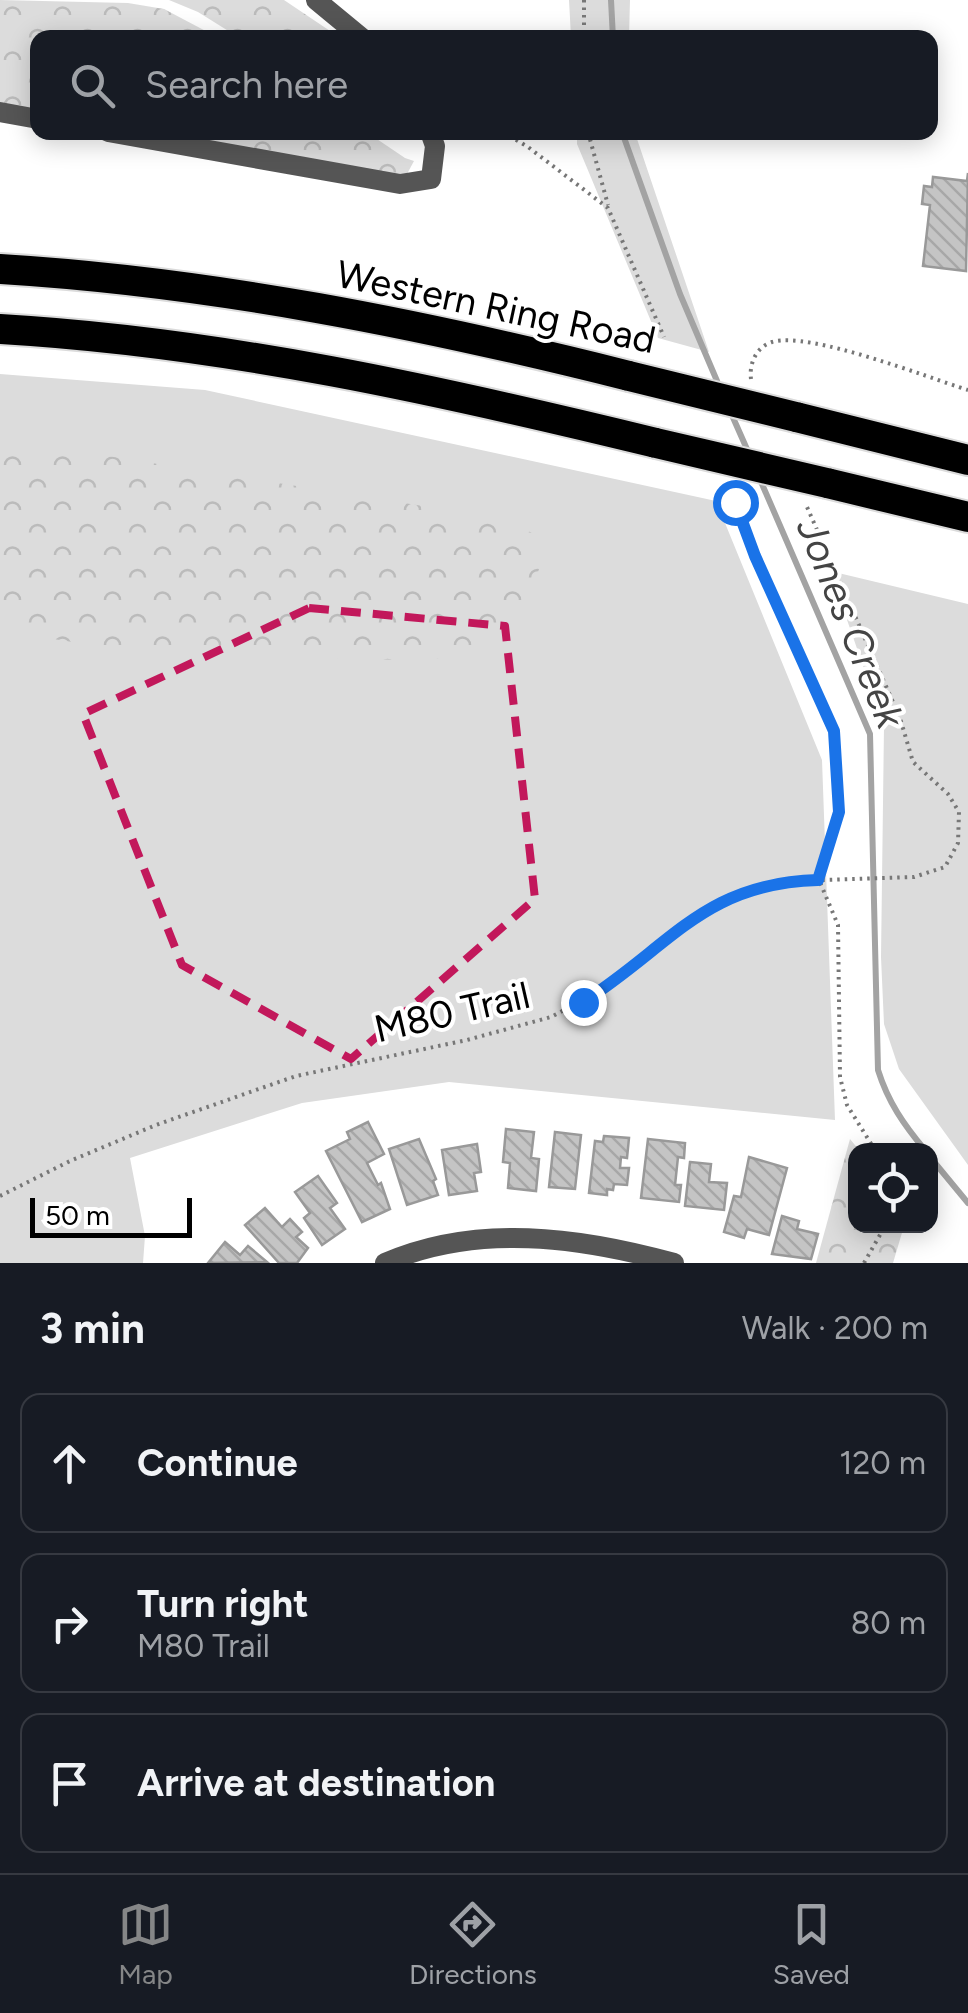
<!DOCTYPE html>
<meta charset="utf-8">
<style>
:root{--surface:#171b24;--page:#242831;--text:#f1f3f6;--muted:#9ea1a6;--line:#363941;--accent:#858687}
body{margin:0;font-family:Figtree,sans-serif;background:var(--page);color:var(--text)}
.controls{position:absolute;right:30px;bottom:30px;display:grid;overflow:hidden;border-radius:20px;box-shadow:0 5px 25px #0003}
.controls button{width:90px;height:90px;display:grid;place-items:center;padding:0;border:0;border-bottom:2px solid var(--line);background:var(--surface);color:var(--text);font:50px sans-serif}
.scale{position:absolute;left:30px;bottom:25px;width:162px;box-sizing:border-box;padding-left:10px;border:5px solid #000;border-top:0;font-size:28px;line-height:35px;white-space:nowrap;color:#000;-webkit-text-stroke:8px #fff;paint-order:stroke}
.stop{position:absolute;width:30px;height:30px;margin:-22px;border:8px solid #1a73e8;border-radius:50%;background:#fff}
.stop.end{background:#1a73e8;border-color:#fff;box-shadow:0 2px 10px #0008}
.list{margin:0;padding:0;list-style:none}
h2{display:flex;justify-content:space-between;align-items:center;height:130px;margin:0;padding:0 40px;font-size:42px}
h2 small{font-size:32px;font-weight:400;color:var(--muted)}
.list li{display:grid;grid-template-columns:65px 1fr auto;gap:30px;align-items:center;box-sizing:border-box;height:140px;margin:0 20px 20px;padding:0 20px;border:2px solid var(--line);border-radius:20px}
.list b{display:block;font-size:38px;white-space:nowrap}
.list p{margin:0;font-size:32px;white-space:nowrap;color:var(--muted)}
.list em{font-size:32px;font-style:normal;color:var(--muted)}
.icon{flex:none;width:55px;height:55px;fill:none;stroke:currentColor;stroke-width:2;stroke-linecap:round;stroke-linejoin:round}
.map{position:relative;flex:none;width:968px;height:1263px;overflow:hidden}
.search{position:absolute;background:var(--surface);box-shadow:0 5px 25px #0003;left:30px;right:30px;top:30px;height:110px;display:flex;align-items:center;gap:25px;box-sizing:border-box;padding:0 35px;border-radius:20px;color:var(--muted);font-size:38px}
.sheet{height:610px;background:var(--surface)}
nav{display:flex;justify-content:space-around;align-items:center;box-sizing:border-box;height:140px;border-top:2px solid var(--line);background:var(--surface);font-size:28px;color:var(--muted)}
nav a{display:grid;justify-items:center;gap:5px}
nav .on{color:var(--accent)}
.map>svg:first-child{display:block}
</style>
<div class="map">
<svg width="968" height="1263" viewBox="0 0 968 1263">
<defs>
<pattern id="forest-crowns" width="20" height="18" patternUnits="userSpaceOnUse" patternTransform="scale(2.5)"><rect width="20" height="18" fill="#dcdcdc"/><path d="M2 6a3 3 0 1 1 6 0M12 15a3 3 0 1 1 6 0" fill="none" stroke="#bbb"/></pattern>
<pattern id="building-back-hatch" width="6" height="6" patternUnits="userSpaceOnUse" patternTransform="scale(2.5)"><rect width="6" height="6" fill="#c4c4c4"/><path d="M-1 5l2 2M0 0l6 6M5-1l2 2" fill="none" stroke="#a7a7a7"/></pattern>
</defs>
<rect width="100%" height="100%" fill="#fff"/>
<path fill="#dcdcdc" d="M569 0H630L629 37H571Z
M577 133H635L709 352 658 338 577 144Z
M0 374 205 390 716 501 822 760 835 1120 449 1082 302 1103 130 1158 145 1236 143 1263H0Z
M830 571 968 604V1165L899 1069 884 1024 881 957 884 726Z"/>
<path fill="url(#forest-crowns)" d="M0 0 128 3 164 9 217 37 38 38 37 119 0 111Z
M169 0H284L339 37H238L198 12Z
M108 133H368L405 158 414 161 407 174 363 177Z
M0 439 467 513 550 538 521 620 492 656 407 660 143 653 47 638 0 619Z
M850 1139 859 1150H856V1226H904L893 1263H816Z"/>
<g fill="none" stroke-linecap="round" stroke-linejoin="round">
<path stroke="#a3a3a3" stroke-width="6" d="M611 0 613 38
M622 132 680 294 720 388
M731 413 750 456
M759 477 870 734 878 1070C888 1102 904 1125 925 1150
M930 1157 968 1203"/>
</g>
<path fill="url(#building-back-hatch)" stroke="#999" stroke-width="2.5" d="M968 173 966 271 923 266 930 205 922 204 924 186 932 187 933 177 967 181Z
M368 1122 384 1154 367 1163 378 1185 381 1183 390 1209 362 1222 326 1151 350 1139 347 1132Z
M506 1129 534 1132 531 1158 539 1159 536 1191 508 1188 510 1163 503 1162Z
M555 1132 581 1135 575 1189 549 1187Z
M604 1136 629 1138 627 1158 621 1157 620 1168H629L627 1185 614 1184 613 1190 607 1189V1195L589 1193 595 1141 603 1142Z
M419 1139 436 1179 433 1181 438 1195 407 1205 389 1149Z
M648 1139 685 1143 684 1158 678 1157 675 1185H681L679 1202 641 1198Z
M477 1144 481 1172 474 1173 477 1191 449 1195 442 1150Z
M749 1157 787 1168 769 1235 747 1229 744 1238 724 1232 734 1196 741 1197Z
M690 1162 711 1164 709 1182 727 1183 724 1210 685 1206Z
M318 1176 337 1203 330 1208 345 1229 322 1245 304 1218 310 1213 295 1192Z
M265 1208 282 1227 290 1219 302 1232 296 1237 308 1248 297 1263H279L245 1225Z
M782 1216 799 1221 797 1229 818 1234 811 1259 772 1254Z
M225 1242 240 1255 248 1246 267 1262 208 1263Z"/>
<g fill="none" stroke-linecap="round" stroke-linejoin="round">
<g stroke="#dbdbdb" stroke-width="34">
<path id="highway" d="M0 269C213 282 422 324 629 376
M0 329C223 342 439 390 656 443
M796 417 968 460
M827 483 968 517"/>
</g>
<path stroke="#777" stroke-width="4" stroke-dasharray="2.5 5" stroke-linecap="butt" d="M584 0V38
M503 132 528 147 608 208 664 337
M588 132 608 205
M751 379C749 364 756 347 772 342 810 331 926 377 968 390
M735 502 755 556 834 731 839 812 819 880 838 925 840 1077 847 1105 875 1150
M0 1196 70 1161 156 1125 296 1076 467 1040 551 1017 609 986 690 920 738 893 794 881 914 877 945 867 958 843 959 812 948 794 913 762 900 718 807 507
M864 1263 885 1226"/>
<path stroke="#555" stroke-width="20" d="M316 0 362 38
M0 112 38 119
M108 132 400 184 431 179 435 146 430 132
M385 1263C477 1223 579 1237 674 1263"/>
<use href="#highway" stroke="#000" stroke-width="30"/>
<g stroke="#dbdbdb" stroke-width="34" stroke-linecap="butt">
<path id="highway-bridge" d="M629 376 796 417
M656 443 827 483"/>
</g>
<use href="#highway-bridge" stroke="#000" stroke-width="30"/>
</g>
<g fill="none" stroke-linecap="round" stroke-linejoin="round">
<path stroke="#1a73e8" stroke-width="12" d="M583 1002C671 946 704 883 818 880L839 812 834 731 755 556 735 502"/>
</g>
<path fill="none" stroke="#c2185b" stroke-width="8" stroke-dasharray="20 12" stroke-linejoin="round" d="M309 608 505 626 535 899 351 1059 182 965 83 714Z"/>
<g text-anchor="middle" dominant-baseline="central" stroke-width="8" stroke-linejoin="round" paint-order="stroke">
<g font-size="38" fill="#000" stroke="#fff">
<text transform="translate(496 307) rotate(12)">Western Ring Road</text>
<text transform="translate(452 1012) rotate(-13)">M80 Trail</text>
</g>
<g font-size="40" font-style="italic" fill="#444" stroke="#fff">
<text transform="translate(851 623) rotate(68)">Jones Creek</text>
</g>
</g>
</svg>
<div class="controls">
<button><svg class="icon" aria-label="locate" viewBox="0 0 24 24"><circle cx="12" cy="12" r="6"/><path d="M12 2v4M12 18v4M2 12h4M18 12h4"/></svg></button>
</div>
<div class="scale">50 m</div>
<div class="stop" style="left:735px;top:502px"></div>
<div class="stop end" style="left:583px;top:1002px"></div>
<div class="search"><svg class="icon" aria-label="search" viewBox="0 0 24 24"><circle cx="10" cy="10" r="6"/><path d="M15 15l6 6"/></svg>Search here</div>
</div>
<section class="sheet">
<h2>3 min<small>Walk · 200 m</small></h2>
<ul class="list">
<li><svg class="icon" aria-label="ahead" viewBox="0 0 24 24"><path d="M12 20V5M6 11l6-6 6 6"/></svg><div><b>Continue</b></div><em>120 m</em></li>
<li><svg class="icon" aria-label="right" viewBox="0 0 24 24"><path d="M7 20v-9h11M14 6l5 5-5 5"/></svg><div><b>Turn right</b><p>M80 Trail</p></div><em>80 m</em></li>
<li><svg class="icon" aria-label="arrive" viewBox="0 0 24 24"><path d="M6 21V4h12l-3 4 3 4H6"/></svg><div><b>Arrive at destination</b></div></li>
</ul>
</section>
<nav>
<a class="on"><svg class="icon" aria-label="map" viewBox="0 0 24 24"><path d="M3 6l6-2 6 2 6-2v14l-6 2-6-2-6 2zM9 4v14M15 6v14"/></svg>Map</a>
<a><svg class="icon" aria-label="directions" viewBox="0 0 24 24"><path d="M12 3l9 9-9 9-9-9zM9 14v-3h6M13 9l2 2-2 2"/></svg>Directions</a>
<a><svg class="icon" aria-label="saved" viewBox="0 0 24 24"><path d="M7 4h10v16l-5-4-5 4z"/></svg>Saved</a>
</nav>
